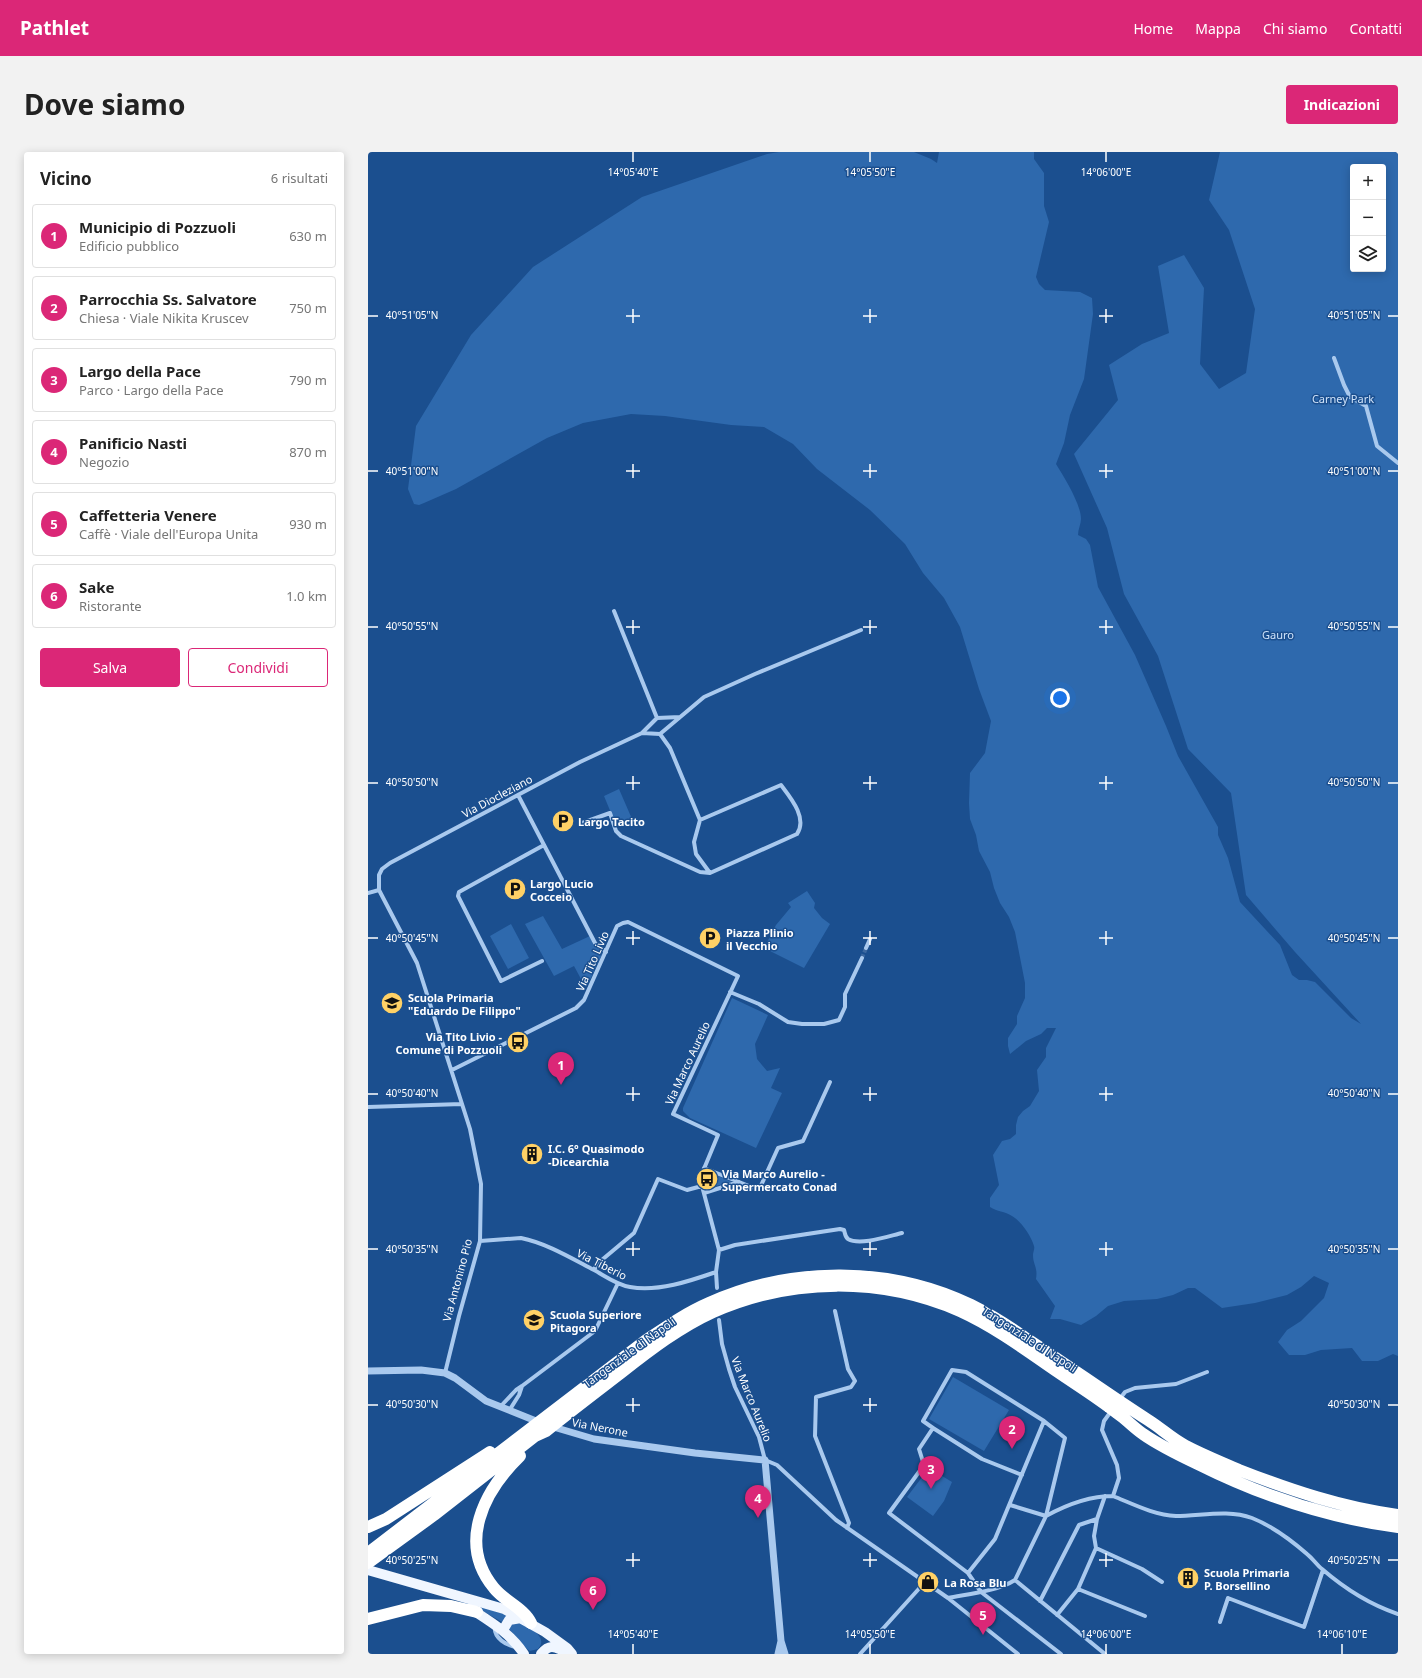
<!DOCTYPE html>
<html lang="it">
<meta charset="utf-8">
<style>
:root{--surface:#fff;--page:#f2f2f2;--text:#222;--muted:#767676;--line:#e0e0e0;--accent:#db2777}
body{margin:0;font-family:"Noto Sans",sans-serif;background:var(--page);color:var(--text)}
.controls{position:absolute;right:12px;top:12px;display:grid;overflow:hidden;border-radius:4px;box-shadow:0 2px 10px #0003}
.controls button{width:36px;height:36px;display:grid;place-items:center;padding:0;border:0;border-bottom:1px solid var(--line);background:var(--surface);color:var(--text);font:20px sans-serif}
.you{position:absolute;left:692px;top:546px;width:14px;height:14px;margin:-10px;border:3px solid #fff;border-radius:50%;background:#1a73e8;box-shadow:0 0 0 6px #1a73e833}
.badge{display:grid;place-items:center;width:26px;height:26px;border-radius:50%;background:var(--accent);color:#fff;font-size:13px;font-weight:700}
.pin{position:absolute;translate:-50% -33px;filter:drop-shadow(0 1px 2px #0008)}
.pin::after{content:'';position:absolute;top:21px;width:14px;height:12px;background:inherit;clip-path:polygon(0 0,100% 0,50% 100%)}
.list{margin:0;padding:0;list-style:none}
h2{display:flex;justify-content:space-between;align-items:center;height:52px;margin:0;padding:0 16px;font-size:17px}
h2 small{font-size:13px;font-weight:400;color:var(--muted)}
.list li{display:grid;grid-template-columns:26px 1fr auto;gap:12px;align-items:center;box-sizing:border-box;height:64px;margin:0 8px 8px;padding:0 8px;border:1px solid var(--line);border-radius:4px}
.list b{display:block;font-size:15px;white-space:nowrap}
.list p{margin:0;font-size:13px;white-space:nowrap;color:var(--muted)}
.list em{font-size:13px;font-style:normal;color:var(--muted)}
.actions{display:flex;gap:8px;padding:12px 16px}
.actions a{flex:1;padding:9px 0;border:1px solid var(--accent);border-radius:4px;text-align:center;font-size:14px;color:var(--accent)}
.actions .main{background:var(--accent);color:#fff}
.icon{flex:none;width:22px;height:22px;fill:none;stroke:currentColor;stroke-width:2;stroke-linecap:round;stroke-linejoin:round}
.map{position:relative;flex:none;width:1030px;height:1502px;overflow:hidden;border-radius:4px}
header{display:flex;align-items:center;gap:24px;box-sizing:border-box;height:56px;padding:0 20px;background:var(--accent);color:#fff}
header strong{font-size:19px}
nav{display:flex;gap:22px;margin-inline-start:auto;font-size:14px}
.intro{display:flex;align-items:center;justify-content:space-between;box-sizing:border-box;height:96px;padding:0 24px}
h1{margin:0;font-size:28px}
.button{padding:10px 18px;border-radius:4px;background:var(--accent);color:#fff;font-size:14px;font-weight:700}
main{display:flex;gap:24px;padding:0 24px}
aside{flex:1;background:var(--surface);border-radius:4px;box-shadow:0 2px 10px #0003}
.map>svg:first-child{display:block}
</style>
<header>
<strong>Pathlet</strong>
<nav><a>Home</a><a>Mappa</a><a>Chi siamo</a><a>Contatti</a></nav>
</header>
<div class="intro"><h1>Dove siamo</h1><a class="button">Indicazioni</a></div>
<main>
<aside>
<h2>Vicino<small>6 risultati</small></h2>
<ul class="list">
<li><span class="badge">1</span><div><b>Municipio di Pozzuoli</b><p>Edificio pubblico</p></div><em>630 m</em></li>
<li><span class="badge">2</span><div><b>Parrocchia Ss. Salvatore</b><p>Chiesa · Viale Nikita Kruscev</p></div><em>750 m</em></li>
<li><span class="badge">3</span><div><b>Largo della Pace</b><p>Parco · Largo della Pace</p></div><em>790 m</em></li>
<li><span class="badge">4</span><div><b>Panificio Nasti</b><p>Negozio</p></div><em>870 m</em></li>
<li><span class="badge">5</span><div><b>Caffetteria Venere</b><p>Caffè · Viale dell'Europa Unita</p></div><em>930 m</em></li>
<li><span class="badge">6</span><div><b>Sake</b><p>Ristorante</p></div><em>1.0 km</em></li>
</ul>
<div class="actions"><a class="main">Salva</a><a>Condividi</a></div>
</aside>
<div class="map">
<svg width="1030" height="1502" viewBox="0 0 1030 1502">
<rect width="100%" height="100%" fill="#1b4f8f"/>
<path fill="#2e69ad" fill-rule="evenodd" d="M411 0H546L563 7 569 11 571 0H666V7L676 21V54L681 70 668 125 671 132 677 138 712 140 724 146 725 162 716 227 702 263 696 291 688 312C696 325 713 352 713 367 713 372 710 377 710 383L718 387 722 393 730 435 767 503 798 574 810 604 850 675V683L860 706 872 750 912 793 924 823 931 828H939L947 830 983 866 993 872 927 800 878 743 863 641 820 597 790 504 756 442 739 376 706 302 750 248 741 213 774 192 801 181 790 114 816 103 836 136 832 212 851 237 878 221 887 157 861 78 841 48 852 0H1030V1204L1025 1202 1010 1209H994L984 1196 953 1198 937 1203H921L910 1190 919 1178 933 1169 956 1146 961 1131 946 1124 933 1135 919 1143 887 1151 854 1156 827 1136H820L805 1143 789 1147 756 1149 740 1154 728 1164 713 1173 692 1167H682L687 1154 668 1127C670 1115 665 1113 665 1103 665 1100 667 1097 666 1094 663 1084 653 1069 644 1064 637 1059 629 1060 622 1055V1046L631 1033 625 1003 634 989 642 987 648 982V973L650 965 655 959 662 954 671 939 669 918 678 905V896L688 876H679L673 882 658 889 642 902 640 894V886L649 872V864L657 846V831L647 780 641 765 632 751 626 736 622 720 611 699 608 683 602 667 601 651 602 621 617 601 623 569 611 537 592 475 576 446 555 421 537 392 502 358 449 317 425 292 396 275 363 273 297 264 263 262 215 271 179 286 88 337 56 351 51 353 46 352 40 337 48 274 103 183 165 115 274 45 399 2ZM985 15H1015V117H985Z
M251 637 264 667 248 673 236 644Z
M439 739 447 751 446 756 454 766 462 772 436 816 396 796 408 773 423 755 420 751Z
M175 764 194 797 222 784 225 792 235 800 221 830 213 827 206 814 186 824 157 772Z
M143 772 161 806 140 817 122 784Z
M364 846 400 863 387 892 389 907 399 919 412 916 403 936 414 941 388 996 322 966 315 959V956Z
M341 1020 364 1030 339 1036 338 1029Z
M585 1225 641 1258 616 1299 561 1267Z
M561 1316 584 1330 576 1349 565 1364 539 1345Z
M85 1445 139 1463 134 1470 113 1458 84 1446Z
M149 1469C158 1474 182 1484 170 1497L162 1499 159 1497 141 1477 143 1470Z"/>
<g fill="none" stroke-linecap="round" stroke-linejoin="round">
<path stroke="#3d69a0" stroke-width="4" stroke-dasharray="4 2" stroke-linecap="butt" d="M494 806 498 796"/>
<path stroke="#a9c9ee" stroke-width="4" d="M966 206 976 233 982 245 998 254 1009 294 1030 311
M246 459 289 566
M274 581 292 582
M292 582 302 596 332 668 326 690 328 702 342 721 429 682C440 666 422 645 413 633L332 668
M292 582 336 545 387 522 493 478
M150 643 227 791 238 800
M214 671 242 661 248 679 253 684 332 720 342 721
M0 741 11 738
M498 796 502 787
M174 809 133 829 90 744 91 740 176 693
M362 840 391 852 420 870 434 872H456L471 868 477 855V842L494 806
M84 918 208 856 216 848 249 774 255 771 260 770 370 824 305 962 350 983 333 1024 334 1034 351 1098 348 1120 349 1136
M0 955 94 952
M336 1016 391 1038 410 996 435 989 462 930
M336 1041 371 1030
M112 1089 153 1086C178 1091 203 1106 226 1118 237 1124 249 1133 262 1135 290 1140 322 1129 348 1120
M351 1098 367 1093 472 1077 476 1078C477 1081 477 1085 480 1087 492 1094 521 1084 534 1081
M226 1118 229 1112 266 1081 290 1027 319 1038 334 1034
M467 1159 480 1217 487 1229 483 1235 448 1245 447 1284 481 1371 479 1376
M351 1168 354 1192 361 1217 367 1235 391 1285 397 1308 409 1313 468 1368 580 1446 650 1502
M77 1221 91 1164 112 1089 113 1032 102 977 49 811 11 738V723L14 717 22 711 212 610 274 581 289 566 312 565
M154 1234 227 1179 250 1131
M751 1248 757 1240 767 1236 808 1232 839 1220
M132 1255 148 1238 154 1234 151 1243 141 1259
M744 1258 736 1269 734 1278 749 1313 751 1326 745 1344
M676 1269 627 1387 600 1421 613 1440 693 1502
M565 1276 555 1269 584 1218 598 1220 676 1269 697 1286 678 1364 647 1428C630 1439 600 1442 580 1446
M642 1353 678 1364C698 1353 722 1344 745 1344 765 1352 786 1363 808 1364 833 1364 860 1357 884 1366 904 1374 923 1388 939 1402 945 1407 949 1413 954 1417 976 1436 1003 1453 1030 1462
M728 1396 774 1417 794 1430
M600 1421 521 1361 556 1313 551 1297 565 1276 614 1307 654 1323
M647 1428 737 1502
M710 1437 777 1464
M672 1449 711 1373 729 1367
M689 1463 710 1437 728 1396 726 1384 729 1367 737 1344
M852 1470 860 1446 936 1475 955 1418
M127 1474C125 1486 139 1494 149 1495
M492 1502 557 1430"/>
<path stroke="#a9c9ee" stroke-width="7" d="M0 1219 53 1218 77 1221 87 1226 118 1249 173 1271
M182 1274 226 1287 327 1301 397 1308 413 1489 417 1502
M410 1502 413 1489"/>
<path stroke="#f0f6ff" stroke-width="10" d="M0 1418 136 1457 177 1480 199 1496 204 1502
M103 1457C123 1470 142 1481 156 1502
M135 1478 141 1468 153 1466
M173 1502C182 1491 187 1495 198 1500"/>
<path stroke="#fff" stroke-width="12" d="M152 1304C116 1339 89 1391 126 1436 136 1449 156 1456 163 1471
M0 1375 18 1367 122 1300
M0 1401 277 1189C298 1175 318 1161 341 1151 423 1114 522 1114 603 1153 621 1162 639 1173 656 1185 698 1212 738 1241 780 1268 793 1276 804 1287 818 1294 835 1303 853 1310 871 1318 922 1338 975 1356 1030 1363
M0 1411 66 1363 167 1284 178 1279C203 1259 228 1240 254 1220 282 1198 312 1175 345 1160 424 1125 514 1125 592 1159 627 1175 658 1198 690 1220 709 1233 730 1246 749 1261 758 1267 766 1276 775 1282 792 1294 811 1303 830 1312 892 1343 960 1366 1030 1375
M0 1467 55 1453 83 1454 109 1460"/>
</g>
<path fill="none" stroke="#fff" stroke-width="1.5" d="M265 0V10M502 0V10M738 0V10M265 157V171M502 157V171M738 157V171M0 164H10M258 164H272M495 164H509M731 164H745M1020 164H1030M265 312V326M502 312V326M738 312V326M0 319H10M258 319H272M495 319H509M731 319H745M1020 319H1030M265 468V482M502 468V482M738 468V482M0 475H10M258 475H272M495 475H509M731 475H745M1020 475H1030M265 624V638M502 624V638M738 624V638M0 631H10M258 631H272M495 631H509M731 631H745M1020 631H1030M265 779V793M502 779V793M738 779V793M0 786H10M258 786H272M495 786H509M731 786H745M1020 786H1030M265 935V949M502 935V949M738 935V949M0 942H10M258 942H272M495 942H509M731 942H745M1020 942H1030M265 1090V1104M502 1090V1104M738 1090V1104M0 1097H10M258 1097H272M495 1097H509M731 1097H745M1020 1097H1030M265 1246V1260M502 1246V1260M738 1246V1260M0 1253H10M258 1253H272M495 1253H509M731 1253H745M1020 1253H1030M265 1401V1415M502 1401V1415M738 1401V1415M0 1408H10M258 1408H272M495 1408H509M731 1408H745M1020 1408H1030M265 1492V1502M502 1492V1502M738 1492V1502M974 1492V1502"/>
<defs>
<g id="parking-disc" transform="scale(1.15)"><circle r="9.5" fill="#ffd166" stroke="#1b4f8f"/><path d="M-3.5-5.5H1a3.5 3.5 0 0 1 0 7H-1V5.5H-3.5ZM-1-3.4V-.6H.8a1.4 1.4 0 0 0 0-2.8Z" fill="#111"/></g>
<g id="school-disc" transform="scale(1.15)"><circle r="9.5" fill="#ffd166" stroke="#1b4f8f"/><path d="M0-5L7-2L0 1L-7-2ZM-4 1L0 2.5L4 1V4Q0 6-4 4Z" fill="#111"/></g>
<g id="bus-disc" transform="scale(1.15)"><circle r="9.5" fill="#ffd166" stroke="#1b4f8f"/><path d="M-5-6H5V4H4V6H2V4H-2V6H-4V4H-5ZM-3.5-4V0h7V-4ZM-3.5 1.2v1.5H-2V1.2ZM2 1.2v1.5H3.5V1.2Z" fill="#111"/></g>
<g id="building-disc" transform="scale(1.15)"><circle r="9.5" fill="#ffd166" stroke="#1b4f8f"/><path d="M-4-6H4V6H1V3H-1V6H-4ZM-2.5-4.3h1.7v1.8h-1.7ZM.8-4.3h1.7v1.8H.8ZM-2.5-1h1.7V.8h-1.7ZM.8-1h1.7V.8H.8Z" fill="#111"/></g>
<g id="shop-disc" transform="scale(1.15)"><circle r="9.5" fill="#ffd166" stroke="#1b4f8f"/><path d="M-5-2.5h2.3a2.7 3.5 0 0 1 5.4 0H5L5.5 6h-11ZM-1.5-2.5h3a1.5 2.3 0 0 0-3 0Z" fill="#111"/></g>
</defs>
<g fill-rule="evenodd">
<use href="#parking-disc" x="195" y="669"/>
<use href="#parking-disc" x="147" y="737"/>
<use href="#parking-disc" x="342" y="786"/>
<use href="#school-disc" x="24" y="851"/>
<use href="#bus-disc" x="150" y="890"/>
<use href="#building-disc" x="164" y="1002"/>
<use href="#bus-disc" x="339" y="1027"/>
<use href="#school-disc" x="166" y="1168"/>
<use href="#building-disc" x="820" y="1426"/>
<use href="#shop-disc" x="560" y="1430"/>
</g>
<g text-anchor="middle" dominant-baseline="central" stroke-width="3" stroke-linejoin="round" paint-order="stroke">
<g font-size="11" fill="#cfe3fa" stroke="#1b4f8f">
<text x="975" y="246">Carney Park</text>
<text x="910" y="482">Gauro</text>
</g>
<g font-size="11" fill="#fff" stroke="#1b4f8f">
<text transform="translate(129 644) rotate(-28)">Via Diocleziano</text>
<text transform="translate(224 809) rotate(-66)">Via Tito Livio</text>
<text transform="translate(319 911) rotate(-65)">Via Marco Aurelio</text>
<text transform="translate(234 1112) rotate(27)">Via Tiberio</text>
<text transform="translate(89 1128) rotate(-75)">Via Antonino Pio</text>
<text transform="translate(662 1187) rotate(33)">Tangenziale di Napoli</text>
<text transform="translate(261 1200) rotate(-36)">Tangenziale di Napoli</text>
<text transform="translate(384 1247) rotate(68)">Via Marco Aurelio</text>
<text transform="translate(232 1275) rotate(11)">Via Nerone</text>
</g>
<g font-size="11" font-weight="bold" fill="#fff" stroke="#1b4f8f" text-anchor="start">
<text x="210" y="669">Largo Tacito</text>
<text x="162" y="731">Largo Lucio<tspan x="162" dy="13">Cocceio</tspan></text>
<text x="358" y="780">Piazza Plinio<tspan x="358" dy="13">il Vecchio</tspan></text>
<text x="40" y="845">Scuola Primaria<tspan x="40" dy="13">"Eduardo De Filippo"</tspan></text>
<text x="134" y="884" text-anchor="end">Via Tito Livio -<tspan x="134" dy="13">Comune di Pozzuoli</tspan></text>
<text x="180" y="996">I.C. 6° Quasimodo<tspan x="180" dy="13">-Dicearchia</tspan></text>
<text x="354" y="1021">Via Marco Aurelio -<tspan x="354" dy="13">Supermercato Conad</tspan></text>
<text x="182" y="1162">Scuola Superiore<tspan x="182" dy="13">Pitagora</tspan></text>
<text x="836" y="1420">Scuola Primaria<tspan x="836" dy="13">P. Borsellino</tspan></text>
<text x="576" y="1430">La Rosa Blu</text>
</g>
</g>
<g font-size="10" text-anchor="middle" fill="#fff" stroke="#1b4f8f" stroke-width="3" stroke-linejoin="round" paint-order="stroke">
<text x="265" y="24">14°05'40"E</text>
<text x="502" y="24">14°05'50"E</text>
<text x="738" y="24">14°06'00"E</text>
<text x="44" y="167">40°51'05"N</text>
<text x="986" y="167">40°51'05"N</text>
<text x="44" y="323">40°51'00"N</text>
<text x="986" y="323">40°51'00"N</text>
<text x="44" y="478">40°50'55"N</text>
<text x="986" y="478">40°50'55"N</text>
<text x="44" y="634">40°50'50"N</text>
<text x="986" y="634">40°50'50"N</text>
<text x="44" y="790">40°50'45"N</text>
<text x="986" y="790">40°50'45"N</text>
<text x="44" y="945">40°50'40"N</text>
<text x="986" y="945">40°50'40"N</text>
<text x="44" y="1101">40°50'35"N</text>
<text x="986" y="1101">40°50'35"N</text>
<text x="44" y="1256">40°50'30"N</text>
<text x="986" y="1256">40°50'30"N</text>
<text x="44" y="1412">40°50'25"N</text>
<text x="986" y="1412">40°50'25"N</text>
<text x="265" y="1486">14°05'40"E</text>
<text x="502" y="1486">14°05'50"E</text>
<text x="738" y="1486">14°06'00"E</text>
<text x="974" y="1486">14°06'10"E</text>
</g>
</svg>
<div class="controls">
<button>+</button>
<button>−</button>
<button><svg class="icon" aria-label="layers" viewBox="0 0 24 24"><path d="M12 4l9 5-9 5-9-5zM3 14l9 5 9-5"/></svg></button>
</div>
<div class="you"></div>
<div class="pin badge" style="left:193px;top:933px">1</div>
<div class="pin badge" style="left:644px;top:1297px">2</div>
<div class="pin badge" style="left:563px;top:1337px">3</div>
<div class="pin badge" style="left:390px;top:1366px">4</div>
<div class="pin badge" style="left:615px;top:1483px">5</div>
<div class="pin badge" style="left:225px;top:1458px">6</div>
</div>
</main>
